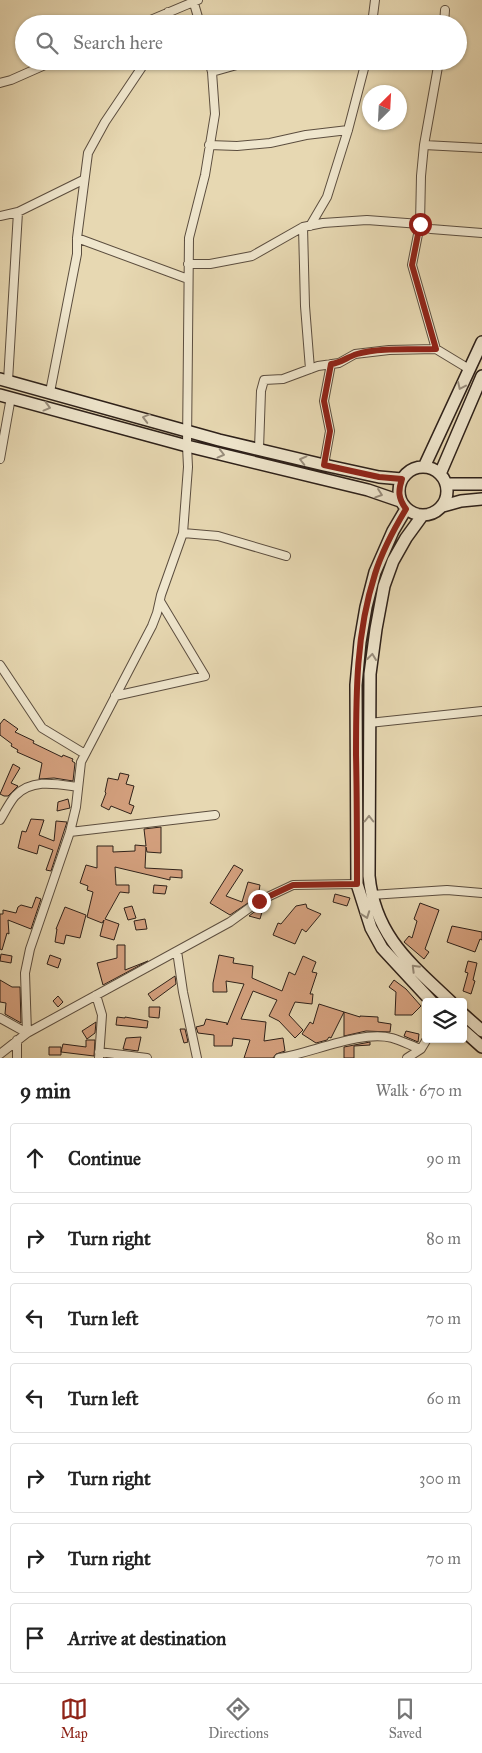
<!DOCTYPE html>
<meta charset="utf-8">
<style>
:root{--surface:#fff;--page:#f2f2f2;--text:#222;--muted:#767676;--line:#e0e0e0;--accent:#8f2418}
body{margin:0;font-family:"IM FELL Great Primer",serif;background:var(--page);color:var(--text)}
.controls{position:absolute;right:15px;bottom:15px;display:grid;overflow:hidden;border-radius:5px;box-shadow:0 1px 4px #0004}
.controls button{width:45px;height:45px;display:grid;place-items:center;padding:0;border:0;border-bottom:1px solid var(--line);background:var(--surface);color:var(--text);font:25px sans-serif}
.compass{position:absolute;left:362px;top:85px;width:45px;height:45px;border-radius:50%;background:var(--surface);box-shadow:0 1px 4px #0004;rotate:24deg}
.stop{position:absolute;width:15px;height:15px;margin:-11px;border:4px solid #8f2418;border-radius:50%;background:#fff}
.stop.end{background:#8f2418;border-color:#fff;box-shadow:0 1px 5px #0008}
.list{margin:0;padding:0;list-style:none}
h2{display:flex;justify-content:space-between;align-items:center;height:65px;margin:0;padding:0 20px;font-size:21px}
h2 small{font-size:16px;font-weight:400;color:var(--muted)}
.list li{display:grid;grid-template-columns:32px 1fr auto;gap:15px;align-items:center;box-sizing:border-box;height:70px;margin:0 10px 10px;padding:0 10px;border:1px solid var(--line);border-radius:5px}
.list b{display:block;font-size:19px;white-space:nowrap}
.list em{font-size:16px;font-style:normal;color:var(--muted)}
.icon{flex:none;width:28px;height:28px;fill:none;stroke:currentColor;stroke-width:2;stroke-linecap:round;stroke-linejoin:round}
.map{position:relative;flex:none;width:482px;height:1058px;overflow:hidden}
.search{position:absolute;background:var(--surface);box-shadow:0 1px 4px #0004;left:15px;right:15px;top:15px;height:55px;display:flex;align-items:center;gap:12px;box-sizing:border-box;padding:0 18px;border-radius:28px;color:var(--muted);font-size:19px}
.sheet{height:625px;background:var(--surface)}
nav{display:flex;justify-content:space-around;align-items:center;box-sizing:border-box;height:70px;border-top:1px solid var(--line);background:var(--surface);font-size:14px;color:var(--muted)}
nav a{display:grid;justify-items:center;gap:2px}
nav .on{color:var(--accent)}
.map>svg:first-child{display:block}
</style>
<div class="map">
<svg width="482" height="1058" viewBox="0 0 482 1058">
<rect width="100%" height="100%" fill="#e7d8b2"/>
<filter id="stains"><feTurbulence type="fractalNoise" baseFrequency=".004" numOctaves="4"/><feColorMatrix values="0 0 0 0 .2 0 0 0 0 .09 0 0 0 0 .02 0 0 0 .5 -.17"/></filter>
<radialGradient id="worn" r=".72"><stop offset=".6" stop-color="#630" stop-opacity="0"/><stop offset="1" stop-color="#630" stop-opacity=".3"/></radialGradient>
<path fill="#d6a280" stroke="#2d2019" d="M4 719 18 729 15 732 34 741 33 743 62 757 63 755 73 759 72 761 75 763 73 781 54 778 39 779 42 763 17 752 18 750 11 746 12 744 0 735V724Z
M13 764 20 768 11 783 18 786 8 796H4L0 794Z
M120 773 129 775 126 784 134 786 129 804 134 806 131 814 111 806 109 810 101 806 106 793 105 792 108 778 118 780Z
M68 799 70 808 57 811 58 802Z
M31 819 44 820 39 835 54 841 56 821 67 822 51 871 46 870 53 850 39 845 37 854 18 848 22 831 26 832Z
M161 827V853L147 852 146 847 145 868 182 870V878L170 877V880L115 867 116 885H129V893L120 892 105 919 119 924 114 940 100 936 104 920 102 923 87 917 93 892 87 890 88 886 80 883 86 865 97 868V846H113V852L135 851V845L146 846 144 829Z
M234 865 243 870 226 896 242 902 248 882 260 885 259 891 263 893 230 915 210 903Z
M154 885 167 886 165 894 153 893Z
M335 894 350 898 347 906 333 902Z
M36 897 41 899 31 929 8 920 9 934 7 933 2 950 0 949V914H3V910L16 913 18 907 21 905 32 908Z
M420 903 439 910 425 949 429 952 424 959 404 942 409 936 412 938 417 921 414 919Z
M306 904 307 908 321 914 306 932 302 929 295 944 273 935 278 923 281 924 296 906Z
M264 905 260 919 249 916 262 906Z
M132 906 136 918 128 920 124 908Z
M65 907 86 915 80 938 66 935 64 944 55 942 57 929H56Z
M145 919 147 929 136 930 134 921Z
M452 926 482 932V940L480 939 475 952 447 942Z
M117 945H125V970L148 961 103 985 97 963 117 958Z
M1 954 12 956 11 963 0 961Z
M50 955 61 959 58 968 47 964Z
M219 955 234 958 233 963 253 966 252 978 282 991 289 972 295 975 303 956 316 962 312 972 317 973 310 994H313L312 1004 295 1002 289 1015 303 1030 295 1038 279 1021 269 1016 277 1000 253 991 241 1019 266 1022 264 1041 283 1038 285 1051 276 1054 273 1058H244L250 1040 233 1038 232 1046H214V1035L198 1033 196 1027 204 1025 206 1019 227 1023V1025L244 984 226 981 227 992H213V983Z
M468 961 477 963 473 980 475 981 471 994 463 991 468 973 465 972Z
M175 976 176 984 153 1001 148 994Z
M0 980 12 987H20L21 1023 5 1014 6 1003 0 1002Z
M394 980 406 989 421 1006 412 1015H395L396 992 389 987Z
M58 996 63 1002 58 1007 53 1001Z
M319 1004 344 1012 331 1038 329 1037 327 1040 316 1043 302 1034 310 1022 313 1024Z
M149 1007H160L159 1018 149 1017Z
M344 1012 360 1017V1016L378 1017V1022L391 1024 390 1032 366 1031 344 1036Z
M117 1017 125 1018V1017L148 1021 147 1028 116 1025Z
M96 1022 95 1033 87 1039 82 1031Z
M180 1029H185L188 1042 184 1043Z
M406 1031 419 1034 418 1042 404 1036Z
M141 1037 138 1051 123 1049 126 1038Z
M86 1040H95L94 1056 61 1052 63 1044 86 1047Z
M370 1042V1045L354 1046V1058H344V1047Z
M49 1047H61V1055H49Z"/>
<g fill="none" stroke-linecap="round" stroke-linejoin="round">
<g stroke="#5c4e3f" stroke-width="10">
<path id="street" d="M193 0 200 24
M141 24 198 0
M163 24 168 12
M372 24 375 0
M444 24 445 10
M439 61 424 145 421 176 420 224 412 265 436 349 469 369
M212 72 251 61
M0 83 11 80 54 61
M209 145 237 146 270 143 306 135 348 130
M424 145 482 148
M0 216 18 212 83 180
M310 226 327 197 348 130 366 61
M303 227 305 306 310 369
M77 238 188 279
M188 264H210L252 256 303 227 323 223 367 220 420 224 431 229 482 233
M8 381 18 212
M50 392 77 254V238L88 153 105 122 146 61
M259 449 261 391 264 380 283 379 318 366 339 363 355 354 389 350 436 349
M0 459 11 397
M324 465 330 431 324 401 331 364
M183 533 218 536 286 556
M0 665 42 728 85 754
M115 696 205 676 160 601
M369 723 482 711
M0 820C5 812 9 803 15 796 32 778 57 784 78 787
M70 832 215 815
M371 895 447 890 482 893
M177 951 183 992 197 1058
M96 995 102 1015 99 1058
M0 1018 27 1033
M27 1033 25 973 30 949 70 832 76 807 81 762 152 626 157 613 161 595 183 533 188 467 187 446 189 238 205 175 215 114 212 72 209 61
M99 1052 147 1058
M0 1054 27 1033 230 922 259 901 293 885 357 884
M17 1058V1040
M279 1058C312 1053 361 1030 392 1038 402 1041 412 1046 421 1049
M407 1058 421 1049 427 1039"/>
</g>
<g stroke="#2d2019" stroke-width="14">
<path id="secondary" d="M0 379 219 440 324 465 379 477 402 479
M0 395 187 446 368 490 400 501
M399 491a24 24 0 1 1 48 0a24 24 0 1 1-48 0Z
M424 467 482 342
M440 474 482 376
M446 484H482
M443 506 461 501 482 499
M406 509 393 531 375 572 366 607 360 642 356 685 357 884 371 928 382 948 432 1002
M422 516 406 538 393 561 384 586 376 629 370 674 369 876C375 936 410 963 451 1002
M463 1014 482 1031
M463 1030 482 1047"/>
</g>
<use href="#street" stroke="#efe6cd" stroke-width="8"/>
<use href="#secondary" stroke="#efe6cd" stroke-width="11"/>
</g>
<defs><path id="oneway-chevron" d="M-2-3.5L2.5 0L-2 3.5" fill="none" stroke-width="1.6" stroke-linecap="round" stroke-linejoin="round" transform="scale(1.25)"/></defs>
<g stroke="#988d7c">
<use href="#oneway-chevron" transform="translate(461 386) rotate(115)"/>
<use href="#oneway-chevron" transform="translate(47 407) rotate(15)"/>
<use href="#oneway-chevron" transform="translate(146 418) rotate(-165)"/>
<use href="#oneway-chevron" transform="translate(221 454) rotate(14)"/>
<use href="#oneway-chevron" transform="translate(303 460) rotate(-166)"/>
<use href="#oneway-chevron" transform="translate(379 494) rotate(19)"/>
<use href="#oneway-chevron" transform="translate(372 657) rotate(-83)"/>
<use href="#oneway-chevron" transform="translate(369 819) rotate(-90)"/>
<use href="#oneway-chevron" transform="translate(366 915) rotate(70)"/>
<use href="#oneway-chevron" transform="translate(415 968) rotate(-135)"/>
</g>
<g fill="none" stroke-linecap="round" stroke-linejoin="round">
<path stroke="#8f2418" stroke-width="6" d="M259 901 293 885 357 884C357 841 357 798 356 755 356 693 356 633 375 574 382 551 394 529 406 509 398 498 398 491 402 479L379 477 324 465 330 431 324 401 331 364C341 363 347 357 357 354 382 347 410 350 436 349L412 265 420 224"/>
</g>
<rect width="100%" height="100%" filter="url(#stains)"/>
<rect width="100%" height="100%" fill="url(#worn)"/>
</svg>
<div class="controls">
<button><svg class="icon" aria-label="layers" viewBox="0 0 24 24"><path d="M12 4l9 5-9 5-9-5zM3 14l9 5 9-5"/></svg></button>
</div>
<svg class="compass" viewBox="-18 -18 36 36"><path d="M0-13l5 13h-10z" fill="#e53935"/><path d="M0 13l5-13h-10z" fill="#767676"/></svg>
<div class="stop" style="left:420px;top:224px"></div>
<div class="stop end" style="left:259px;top:901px"></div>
<div class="search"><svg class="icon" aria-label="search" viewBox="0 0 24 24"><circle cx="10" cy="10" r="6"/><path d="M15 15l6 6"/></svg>Search here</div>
</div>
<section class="sheet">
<h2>9 min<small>Walk · 670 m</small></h2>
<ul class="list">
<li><svg class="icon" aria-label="ahead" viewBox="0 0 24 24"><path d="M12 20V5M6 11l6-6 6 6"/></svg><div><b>Continue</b></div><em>90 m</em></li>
<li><svg class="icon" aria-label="right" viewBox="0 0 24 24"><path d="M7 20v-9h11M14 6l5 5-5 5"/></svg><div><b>Turn right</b></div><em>80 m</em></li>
<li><svg class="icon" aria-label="left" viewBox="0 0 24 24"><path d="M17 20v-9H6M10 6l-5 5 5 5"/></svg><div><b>Turn left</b></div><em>70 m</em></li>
<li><svg class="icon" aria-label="left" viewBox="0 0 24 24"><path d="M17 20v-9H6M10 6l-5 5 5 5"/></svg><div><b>Turn left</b></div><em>60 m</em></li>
<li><svg class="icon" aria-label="right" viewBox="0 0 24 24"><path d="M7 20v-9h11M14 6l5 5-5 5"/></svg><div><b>Turn right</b></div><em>300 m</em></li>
<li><svg class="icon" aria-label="right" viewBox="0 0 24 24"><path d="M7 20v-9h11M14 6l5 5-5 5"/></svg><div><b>Turn right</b></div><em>70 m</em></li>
<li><svg class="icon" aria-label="arrive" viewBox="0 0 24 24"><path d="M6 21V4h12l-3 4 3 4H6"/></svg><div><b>Arrive at destination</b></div></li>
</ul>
</section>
<nav>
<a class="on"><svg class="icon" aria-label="map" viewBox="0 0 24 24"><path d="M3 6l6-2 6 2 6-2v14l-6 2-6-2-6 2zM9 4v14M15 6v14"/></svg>Map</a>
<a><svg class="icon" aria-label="directions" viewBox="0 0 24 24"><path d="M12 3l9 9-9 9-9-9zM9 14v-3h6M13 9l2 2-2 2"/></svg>Directions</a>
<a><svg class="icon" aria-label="saved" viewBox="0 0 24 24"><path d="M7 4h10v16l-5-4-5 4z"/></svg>Saved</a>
</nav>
